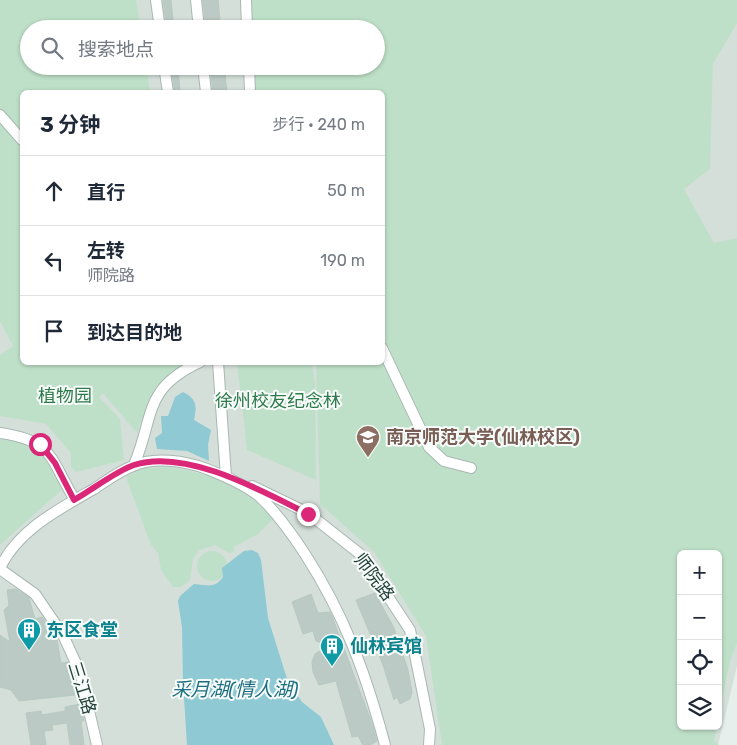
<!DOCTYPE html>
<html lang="zh">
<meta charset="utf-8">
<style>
:root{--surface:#fff;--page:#f6f6f7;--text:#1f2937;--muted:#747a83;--line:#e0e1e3}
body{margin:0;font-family:Rubik,"Noto Sans SC",sans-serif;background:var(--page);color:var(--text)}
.controls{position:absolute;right:15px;bottom:15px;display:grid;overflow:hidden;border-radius:8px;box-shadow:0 1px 4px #0004}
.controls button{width:45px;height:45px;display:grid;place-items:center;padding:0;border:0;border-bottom:1px solid var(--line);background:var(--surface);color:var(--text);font:25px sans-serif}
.stop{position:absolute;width:15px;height:15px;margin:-11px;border:4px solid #db2777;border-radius:50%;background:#fff}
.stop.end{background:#db2777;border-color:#fff;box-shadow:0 1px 5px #0008}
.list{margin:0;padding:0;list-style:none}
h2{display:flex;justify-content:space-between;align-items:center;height:65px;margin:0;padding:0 20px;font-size:21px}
h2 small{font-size:16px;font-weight:400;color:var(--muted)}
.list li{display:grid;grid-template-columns:32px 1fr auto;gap:15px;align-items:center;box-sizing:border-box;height:70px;padding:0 20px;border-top:1px solid var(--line)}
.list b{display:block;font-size:19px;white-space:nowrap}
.list p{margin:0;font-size:16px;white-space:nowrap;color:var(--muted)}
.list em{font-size:16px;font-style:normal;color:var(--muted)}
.icon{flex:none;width:28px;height:28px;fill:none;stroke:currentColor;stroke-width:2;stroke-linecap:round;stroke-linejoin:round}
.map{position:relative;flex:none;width:737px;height:745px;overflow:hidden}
.search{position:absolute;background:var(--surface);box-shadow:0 1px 4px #0004;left:20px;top:20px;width:365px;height:55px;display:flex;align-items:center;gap:12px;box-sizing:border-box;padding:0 18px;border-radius:28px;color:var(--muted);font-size:19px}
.panel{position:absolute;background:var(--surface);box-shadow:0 1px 4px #0004;left:20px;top:90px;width:365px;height:275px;border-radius:8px}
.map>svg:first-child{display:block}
</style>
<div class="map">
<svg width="737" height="745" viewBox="0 0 737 745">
<rect width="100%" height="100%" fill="#e6efeb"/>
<path fill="#d4dfda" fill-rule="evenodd" d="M0 0H737V666L718 745H0ZM29 29H376V66H29ZM22 92H382V362H22ZM681 554H718V726H681Z"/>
<path fill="#bfe0c8" d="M0 0H136L141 29H29V66H146L150 92H22V362L183 363 155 388 137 433 103 393 99 397 120 419 124 460 76 472 71 467V453L46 424 0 416V355L13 346 0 321Z
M248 0H737V23L713 64 710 169 684 189 714 243 737 238V643L730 661 718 719V554H681V726H717L714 741 719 745H442L426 636 374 552 320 504 316 363 382 362V92H251L250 66H376V29H249Z
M237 363H312L315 384 316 480 247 450Z
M0 432 33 442 67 485 0 545Z
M167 467C205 471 248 488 273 519L258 534 234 547V552L229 553 215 545 199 550 193 559 190 580 181 587H173L161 570 158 553 151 545 127 480V476L144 468Z
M197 566a15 15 0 1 1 30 0a15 15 0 1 1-30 0Z"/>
<path fill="#8ec9d4" d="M183 392C197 399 197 406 194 420L211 430 208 445 209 461 187 451 157 449 155 438 162 433 161 416H168L175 397Z
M252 550 258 553 261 560 268 618 288 682 302 702 321 717 334 745H187L183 682 182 627 178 601 180 596 194 584C208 585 214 589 223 577L222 568 244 551Z"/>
<path fill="#bbcac4" stroke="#b8c9c2" d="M163 0H171L174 29H167Z
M203 0H218L221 29H206Z
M171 66H178L180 92H175Z
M210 66H224L227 92H213Z
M16 589 29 598 35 619 42 617 45 621 48 641 57 640 61 663 68 662 72 670 75 695 19 701 11 690 0 687V635L10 642 4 610 9 605 7 590Z
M375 593 394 628 408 670 412 692 410 699 400 704 397 697 394 700 383 665 356 600Z
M311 594 318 613 330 612 332 616 371 721 377 741 370 745H363L358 736 352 737 336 681 319 685 313 672 312 662 315 654 329 645 316 641 313 631 303 634 292 602Z
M80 704 84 721H81L84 745H70L67 723 52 725 53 730 44 731 46 745H31L26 713 41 711 42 715 65 711V707Z"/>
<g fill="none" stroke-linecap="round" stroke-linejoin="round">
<g stroke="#a8b8b2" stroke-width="12">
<path id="minor" d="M156 0 160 29
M196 0 199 29
M246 0 247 29
M164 66 168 92
M203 66 206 92
M249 66 250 92
M0 115 22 140
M382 348 429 447 444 461 471 468
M218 362 226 477 231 479
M0 433C55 441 49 458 75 500
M134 465C155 416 142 389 200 362
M252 486 308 513 360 554 410 630 430 729 429 745
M0 568C18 530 59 509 94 489 106 481 119 471 133 466 154 456 186 461 207 469 224 476 246 485 260 497 278 514 292 534 305 554 345 616 366 674 385 745
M0 569 35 594 63 635 80 672 97 745"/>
</g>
<use href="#minor" stroke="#fff" stroke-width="10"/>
</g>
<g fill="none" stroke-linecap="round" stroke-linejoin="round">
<path stroke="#db2777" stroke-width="6" d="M40 444 55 463 74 500C92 490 116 471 134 465 186 448 262 491 308 514"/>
</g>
<defs>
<g id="university-pin" transform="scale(1.25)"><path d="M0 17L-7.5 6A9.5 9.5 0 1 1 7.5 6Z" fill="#8d6e63" stroke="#f7fbf9"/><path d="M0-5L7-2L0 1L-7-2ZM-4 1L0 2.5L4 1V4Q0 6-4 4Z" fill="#fff"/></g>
<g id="building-pin" transform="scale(1.25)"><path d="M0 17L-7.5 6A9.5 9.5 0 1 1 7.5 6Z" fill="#0f9aa8" stroke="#f7fbf9"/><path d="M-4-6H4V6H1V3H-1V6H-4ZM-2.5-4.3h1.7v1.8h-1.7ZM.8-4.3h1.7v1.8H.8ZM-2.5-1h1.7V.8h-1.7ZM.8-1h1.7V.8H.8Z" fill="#fff"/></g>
</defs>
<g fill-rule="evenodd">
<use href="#university-pin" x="368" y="437"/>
<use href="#building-pin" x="29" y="630"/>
<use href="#building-pin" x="332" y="646"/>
</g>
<g text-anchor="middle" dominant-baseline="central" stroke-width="4" stroke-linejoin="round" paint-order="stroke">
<g font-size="18" fill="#2d7a4b" stroke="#f7fbf9">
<text x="65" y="396">植物园</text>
<text x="278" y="401">徐州校友纪念林</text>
</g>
<g font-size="18" font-weight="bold" fill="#785e54" stroke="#f7fbf9" text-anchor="start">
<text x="386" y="437">南京师范大学(仙林校区)</text>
</g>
<g font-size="18" fill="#24423a" stroke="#f7fbf9">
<text transform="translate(374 577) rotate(53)">师院路</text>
<text transform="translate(82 688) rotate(73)">三江路</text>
</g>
<g font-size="18" font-weight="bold" fill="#0d838f" stroke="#f7fbf9" text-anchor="start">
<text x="46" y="630">东区食堂</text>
<text x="350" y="646">仙林宾馆</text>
</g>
<g font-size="19" font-style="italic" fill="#1c6f80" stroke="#f7fbf9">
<text x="235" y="689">采月湖(情人湖)</text>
</g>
</g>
</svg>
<div class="controls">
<button>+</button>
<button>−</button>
<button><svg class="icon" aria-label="locate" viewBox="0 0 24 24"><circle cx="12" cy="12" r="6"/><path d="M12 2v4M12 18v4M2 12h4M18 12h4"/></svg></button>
<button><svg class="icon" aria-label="layers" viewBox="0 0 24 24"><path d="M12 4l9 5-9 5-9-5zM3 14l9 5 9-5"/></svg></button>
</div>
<div class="stop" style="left:40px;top:444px"></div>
<div class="stop end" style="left:308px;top:514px"></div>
<div class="search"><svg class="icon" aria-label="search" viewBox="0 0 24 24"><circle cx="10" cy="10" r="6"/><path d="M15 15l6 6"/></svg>搜索地点</div>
<section class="panel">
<h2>3 分钟<small>步行 · 240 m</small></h2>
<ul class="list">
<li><svg class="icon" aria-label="ahead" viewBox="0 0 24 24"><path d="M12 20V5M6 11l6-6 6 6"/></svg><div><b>直行</b></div><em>50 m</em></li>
<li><svg class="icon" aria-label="left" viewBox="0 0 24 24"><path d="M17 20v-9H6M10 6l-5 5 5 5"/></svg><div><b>左转</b><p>师院路</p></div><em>190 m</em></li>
<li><svg class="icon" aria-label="arrive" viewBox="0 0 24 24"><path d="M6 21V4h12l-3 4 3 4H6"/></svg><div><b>到达目的地</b></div></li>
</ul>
</section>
</div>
